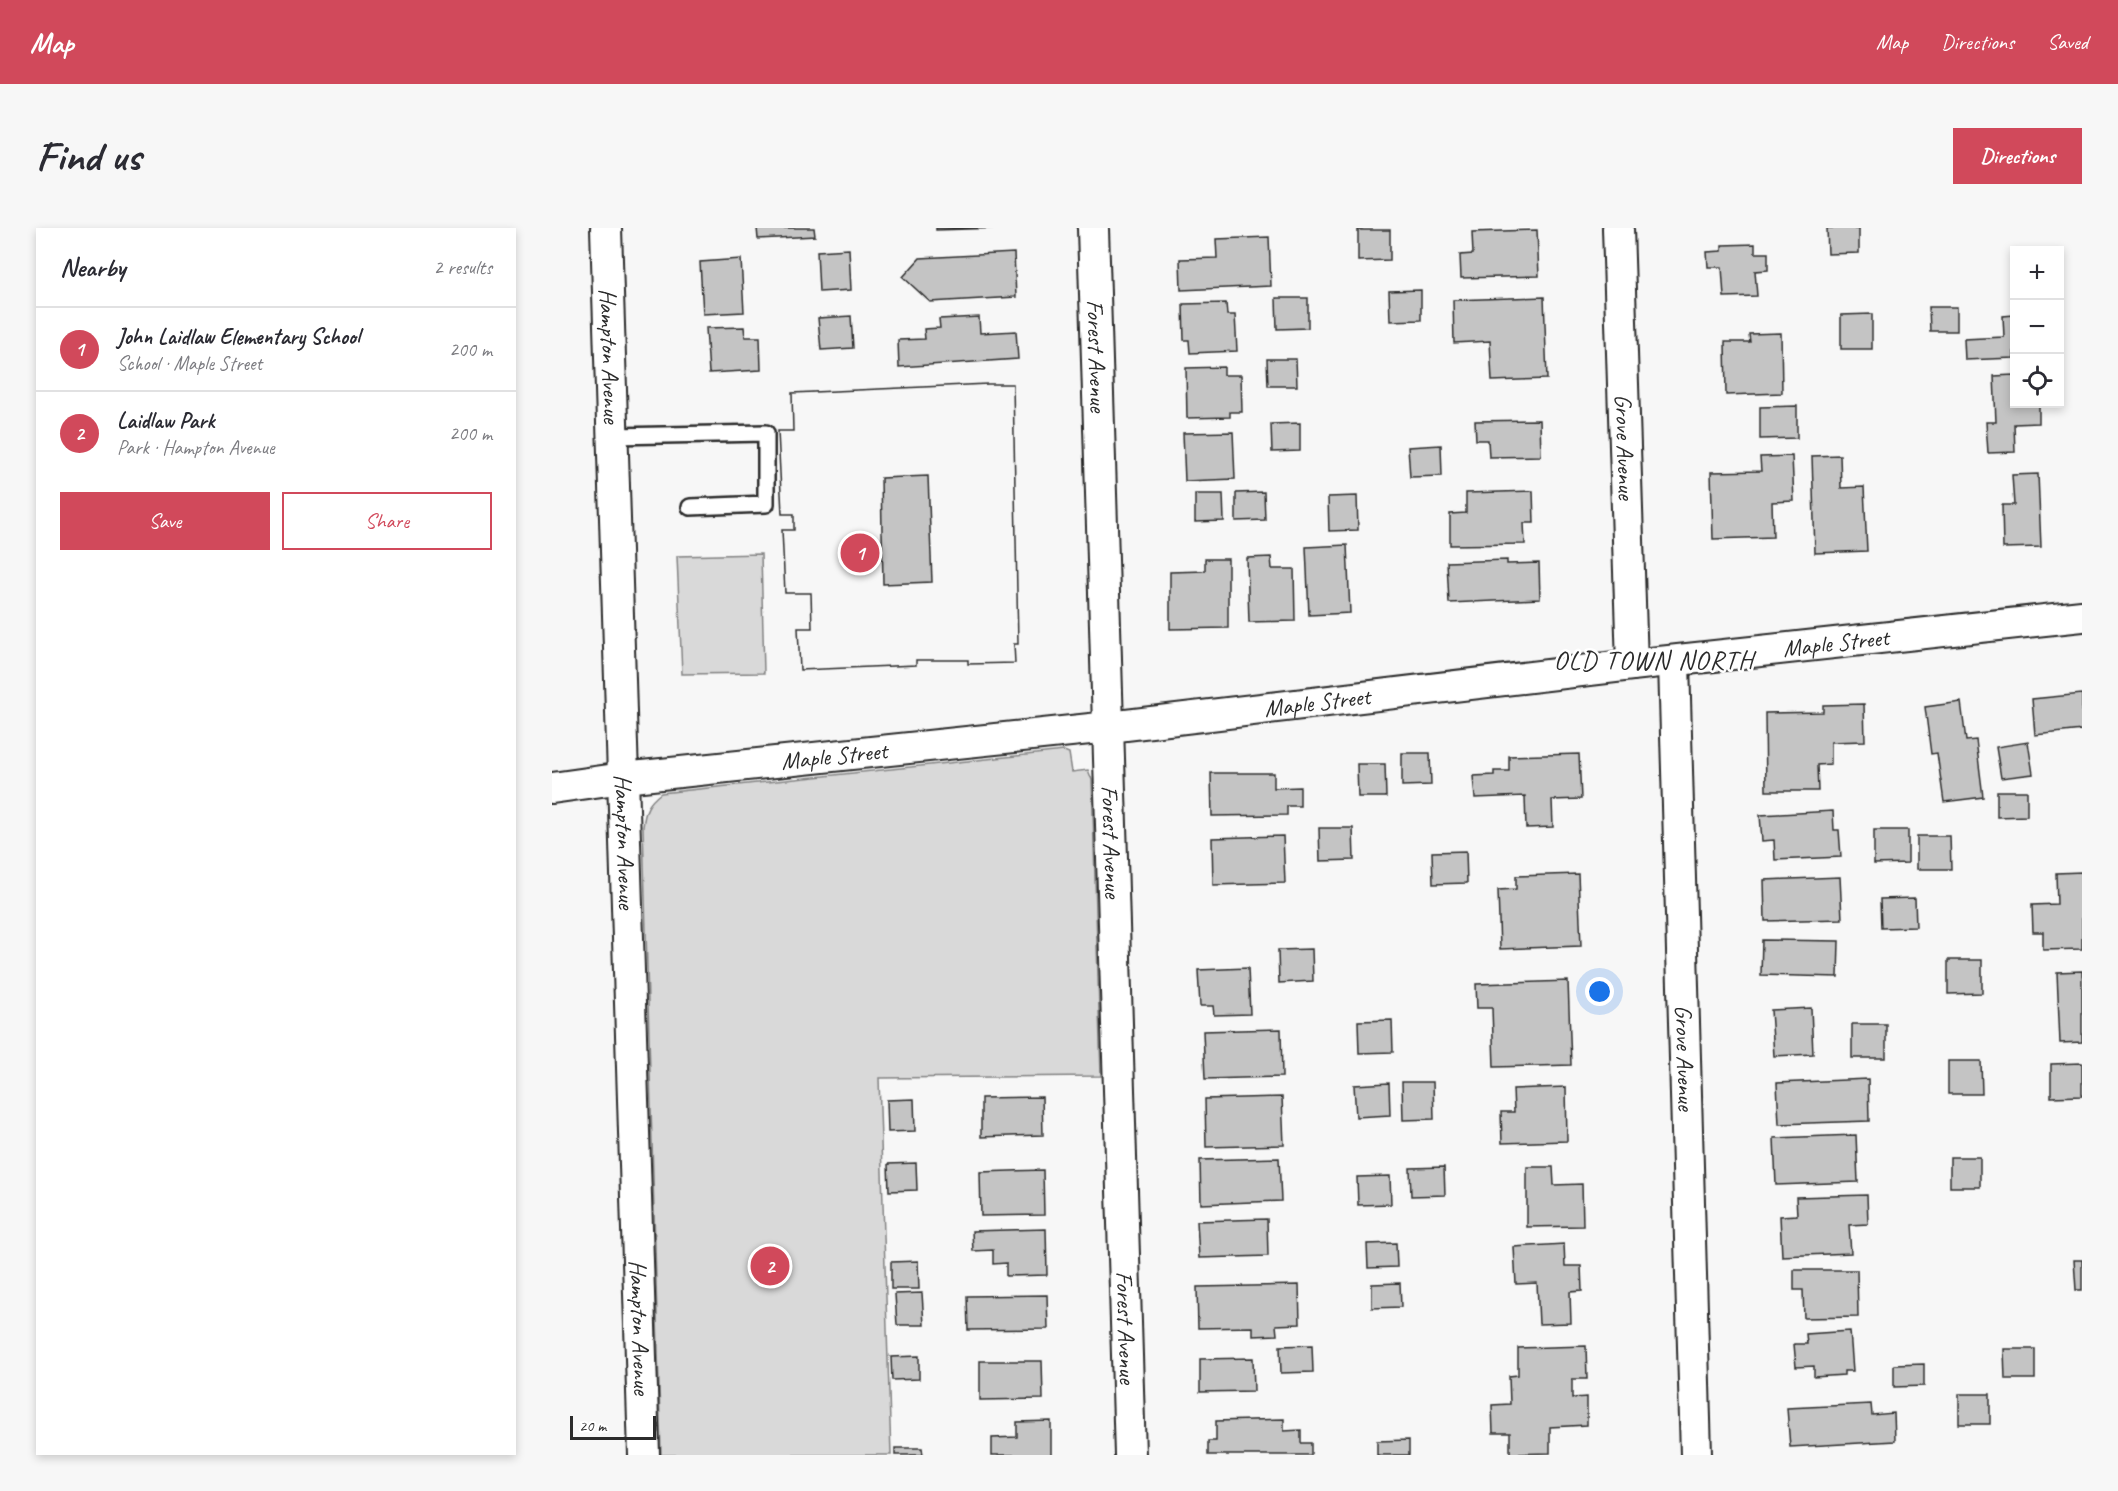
<!DOCTYPE html>
<meta charset="utf-8">
<style>
:root{--surface:#fff;--page:#f7f7f7;--text:#2b2b33;--muted:#7c7c81;--line:#e1e1e2;--accent:#d1495b}
body{margin:0;font-family:Caveat,sans-serif;background:var(--page);color:var(--text)}
.controls{position:absolute;right:18px;top:18px;display:grid;overflow:hidden;border-radius:0px;box-shadow:0 3px 9px #0003}
.controls button{width:54px;height:54px;display:grid;place-items:center;padding:0;border:0;border-bottom:2px solid var(--line);background:var(--surface);color:var(--text);font:30px sans-serif}
.scale{position:absolute;left:18px;bottom:15px;width:86px;box-sizing:border-box;padding-left:6px;border:3px solid #2b2b2b;border-top:0;font-size:16px;line-height:21px;white-space:nowrap;color:#2b2b2b;-webkit-text-stroke:4px #fff;paint-order:stroke}
.you{position:absolute;left:1048px;top:764px;width:21px;height:21px;margin:-15px;border:4px solid #fff;border-radius:50%;background:#1a73e8;box-shadow:0 0 0 9px #1a73e833}
.badge{display:grid;place-items:center;width:39px;height:39px;border-radius:50%;background:var(--accent);color:#fff;font-size:20px;font-weight:700}
.pin{position:absolute;translate:-50% -50%;border:3px solid #fff;box-shadow:0 2px 6px #0006}
.list{margin:0;padding:0;list-style:none}
h2{display:flex;justify-content:space-between;align-items:center;height:78px;margin:0;padding:0 24px;font-size:26px}
h2 small{font-size:20px;font-weight:400;color:var(--muted)}
.list li{display:grid;grid-template-columns:39px 1fr auto;gap:18px;align-items:center;box-sizing:border-box;height:84px;padding:0 24px;border-top:2px solid var(--line)}
.list b{display:block;font-size:22px;white-space:nowrap}
.list p{margin:0;font-size:20px;white-space:nowrap;color:var(--muted)}
.list em{font-size:20px;font-style:normal;color:var(--muted)}
.actions{display:flex;gap:12px;padding:18px 24px}
.actions a{flex:1;padding:14px 0;border:2px solid var(--accent);border-radius:0px;text-align:center;font-size:21px;color:var(--accent)}
.actions .main{background:var(--accent);color:#fff}
.icon{flex:none;width:33px;height:33px;fill:none;stroke:currentColor;stroke-width:2;stroke-linecap:round;stroke-linejoin:round}
.map{position:relative;flex:none;width:1530px;height:1227px;overflow:hidden;border-radius:0px}
header{display:flex;align-items:center;gap:36px;box-sizing:border-box;height:84px;padding:0 30px;background:var(--accent);color:#fff}
header strong{font-size:28px}
nav{display:flex;gap:33px;margin-inline-start:auto;font-size:21px}
.intro{display:flex;align-items:center;justify-content:space-between;box-sizing:border-box;height:144px;padding:0 36px}
h1{margin:0;font-size:42px}
.button{padding:15px 27px;border-radius:0px;background:var(--accent);color:#fff;font-size:21px;font-weight:700}
main{display:flex;gap:36px;padding:0 36px}
aside{flex:1;background:var(--surface);border-radius:0px;box-shadow:0 3px 9px #0003}
.map>svg:first-child{display:block}
</style>
<header>
<strong>Map</strong>
<nav><a>Map</a><a>Directions</a><a>Saved</a></nav>
</header>
<div class="intro"><h1>Find us</h1><a class="button">Directions</a></div>
<main>
<aside>
<h2>Nearby<small>2 results</small></h2>
<ul class="list">
<li><span class="badge">1</span><div><b>John Laidlaw Elementary School</b><p>School · Maple Street</p></div><em>200 m</em></li>
<li><span class="badge">2</span><div><b>Laidlaw Park</b><p>Park · Hampton Avenue</p></div><em>200 m</em></li>
</ul>
<div class="actions"><a class="main">Save</a><a>Share</a></div>
</aside>
<div class="map">
<svg width="1530" height="1227" viewBox="0 0 1530 1227">
<rect width="100%" height="100%" fill="#f7f7f7"/>
<filter id="ink" filterUnits="userSpaceOnUse"><feTurbulence type="fractalNoise" baseFrequency=".0167" numOctaves="2"/><feDisplacementMap in="SourceGraphic" scale="12" xChannelSelector="R" yChannelSelector="G"/><feConvolveMatrix kernelMatrix="1 2 1 2 8 2 1 2 1" color-interpolation-filters="sRGB"/></filter>
<g filter="url(#ink)">
<path fill="#d9d9d9" stroke="#828282" stroke-width="1.5" d="M209 326 212 445 130 446 125 328Z
M512 523 517 525 520 544 536 542 540 552 549 848 327 850 339 1227H109L91 599C93 582 96 575 109 565Z"/>
<path fill="#c4c4c4" stroke="#2b2b2b" stroke-width="1.5" fill-rule="evenodd" d="M205 0H262L263 8 206 11Z
M384 0H451L384 2Z
M1275 0H1307V25L1276 26Z
M806 2H838V32L806 33Z
M985 2 987 48 909 50 908 27 921 26 920 4Z
M717 9 719 58 629 62 628 31 665 30 664 11Z
M1203 16V25H1216V42L1203 43 1205 68 1172 69 1170 39H1156L1155 24 1170 23V17Z
M297 21 299 62 267 64 265 23Z
M462 25 464 69 378 74 351 49 368 30Z
M189 31 192 84 151 86 148 34Z
M869 62V92L838 93 837 63Z
M992 69 995 151 940 153 938 113 902 115 901 72Z
M724 70H756V100L725 101Z
M674 75 675 87H683L685 123 638 125 637 112H632L631 76Z
M1377 79H1405V103H1378Z
M1320 86V121H1289V87Z
M1462 87V130L1413 132 1412 111 1452 109 1451 88Z
M299 88 301 120 269 122 266 90Z
M427 89 428 105 464 103 466 131 347 139 346 112 373 111 372 101 388 100 387 91Z
M192 99 193 109H208L209 142 157 145 154 100Z
M1229 105 1230 165 1174 167 1173 114H1198L1197 106Z
M715 131H744L745 158H716Z
M672 139V147H689L690 184H678V189L635 190 634 140Z
M1462 147V176H1487V195L1462 196 1463 224 1436 225 1434 194H1444L1442 148Z
M436 156H461L466 416H462L463 435 416 436V432H364V437L248 442 246 400H260L259 365H233L230 302H242V286H230L226 203H241L240 165ZM376 248 380 354 331 356 329 250Z
M436 156H461L466 416H462L463 435 416 436V432H364V437L248 442 246 400H260L259 365H233L230 302H242V286H230L226 203H241L240 165Z
M1245 178V210L1208 211V179Z
M988 192 989 228 937 229 936 212H924L923 193Z
M748 195V223L720 224 719 196Z
M681 204 683 251 633 253 631 205Z
M889 217 890 248 858 249 856 219Z
M1288 227 1289 260 1312 259 1315 323 1263 325 1260 228Z
M1240 228 1242 273 1220 274 1221 309 1161 311 1159 244 1209 243 1208 229Z
M1486 246 1489 319 1451 320 1450 277H1462L1460 247Z
M981 263 982 295H972L973 316 898 317V286L914 285V265Z
M712 264 713 292 684 293V265Z
M643 266H671L672 293 643 294Z
M805 268 806 302 777 303 776 269Z
M795 317 798 385 757 387 754 319Z
M719 329 720 341H742L743 393 697 394 695 330Z
M653 331H676V400L618 401V344L653 343Z
M955 332V336L987 335 988 371 897 375 895 334Z
M1530 466V502L1483 507 1480 471Z
M1409 474 1414 513 1424 512 1431 569 1392 574 1385 525 1379 526 1373 479Z
M1312 476 1313 513 1279 514V536L1265 537 1266 563H1214L1213 485 1271 484V477Z
M1476 514 1481 546 1449 550 1444 519Z
M850 525H878L879 557 850 558Z
M1027 526 1029 571 1000 572 1001 599 974 600 973 568 923 570 921 548 942 547V543H957V528Z
M805 536H833L834 569H806Z
M659 545H722V560L748 559V578H735V587L660 588Z
M1445 563H1475V588L1445 589Z
M1281 583 1282 602H1287L1289 629 1223 632 1222 612 1210 613 1208 587Z
M767 600H801L802 632 768 633Z
M1322 602H1356V635L1322 636Z
M731 608 733 655 661 657 660 610Z
M1365 608H1398L1399 641H1365Z
M914 623 915 655 881 656 880 624Z
M1530 644V721L1491 722V704H1481L1480 677 1505 676 1504 645Z
M1026 646 1029 718 948 721 946 662 964 661V648Z
M1288 649 1290 691 1213 693 1212 652Z
M1363 670 1364 699 1329 700 1328 671Z
M1210 712 1287 713 1286 749 1209 747Z
M760 721 761 753 727 755 726 722Z
M1396 732H1430V765L1396 766Z
M696 740 698 786 662 787 661 778H648L646 742Z
M1530 743V814L1508 815 1505 744Z
M1016 753 1019 837 942 839 940 780H925L924 756Z
M1259 780 1261 826 1222 828 1219 782Z
M840 792 841 824 807 825 806 793Z
M1300 796H1334V830H1300Z
M729 801 730 849 653 851 651 803Z
M1396 833H1429L1430 866H1396Z
M1530 835V868L1499 869V836Z
M1316 851 1317 893 1227 896 1225 855Z
M850 854H881L882 891 851 892Z
M837 855 838 887 804 889 802 857Z
M1014 859 1015 913 950 915 949 884H962L961 861Z
M490 869 491 907 429 909V870Z
M730 869 732 917 654 919 653 871Z
M362 871 363 903 336 904 335 872Z
M1304 907 1306 954 1224 957 1222 910Z
M1398 929H1428V959H1398Z
M727 930 729 973 649 976 648 932Z
M364 935 365 962 337 963 336 936Z
M892 939 893 967 859 968 858 940Z
M975 939H1001L1002 957 1030 956 1031 998 975 999Z
M491 942 492 987 429 988 428 944Z
M838 948 839 976 806 977 805 949Z
M1315 967 1316 996 1297 997 1299 1025 1230 1028 1228 988 1245 987 1244 969Z
M715 991 716 1028 647 1030 645 993Z
M494 1001 495 1047 454 1048V1035L441 1036V1022L421 1023 420 1003Z
M844 1015 845 1039 816 1040 815 1016Z
M1012 1016 1013 1038H1029L1030 1063 1018 1064 1019 1095 987 1096 985 1055 964 1056 962 1019Z
M1522 1032H1530V1062H1524Z
M366 1033 367 1061H339V1034Z
M1242 1042H1305L1306 1089 1252 1090 1251 1062H1242Z
M848 1055 849 1079 820 1080V1056Z
M747 1057 748 1096 724 1097 725 1107 701 1108V1099L646 1100 645 1059Z
M370 1065 372 1097H345L343 1066Z
M495 1067 496 1101 416 1102 415 1068Z
M1298 1103 1301 1143H1292V1147L1262 1149V1138L1244 1139 1242 1116H1255L1254 1106Z
M760 1117 761 1144 729 1145 728 1118Z
M1034 1118 1035 1151H1020V1170L1035 1169V1197L998 1199V1225L958 1226V1205H941L940 1177 958 1176 957 1148 966 1147V1120Z
M1452 1121H1483V1151H1453Z
M367 1128V1151L340 1152 339 1129Z
M701 1130 702 1163 648 1164V1131Z
M428 1133H490L491 1171 428 1172Z
M1372 1136V1158L1342 1159V1137Z
M1407 1166H1438V1196H1407Z
M1319 1176 1320 1187 1342 1185 1343 1213 1238 1219 1235 1180Z
M732 1191V1203L749 1202V1215H759V1227H656V1213H664V1193Z
M499 1193V1227H440V1210L465 1209V1194Z
M857 1212V1227H825V1213Z
M343 1220H370L371 1227H343Z"/>
<g fill="none" stroke-linecap="round" stroke-linejoin="round">
<g stroke="#2b2b2b" stroke-width="20">
<path id="service" d="M61 208 214 205V276L138 279"/>
</g>
<g stroke="#2b2b2b" stroke-width="34">
<g id="minor">
<path id="s1" d="M54 0 92 1227"/>
<path id="s2" d="M541 0 578 1227"/>
<path id="s3" d="M1066 0 1080 437"/>
<path id="s4" d="M1122 434 1144 1227"/>
<path id="s5" d="M0 560 71 550 557 499 1080 437 1530 388"/>
</g>
</g>
<use href="#service" stroke="#fff" stroke-width="15"/>
<use href="#minor" stroke="#fff" stroke-width="30"/>
</g>
</g>
<g text-anchor="middle" dominant-baseline="central" stroke-width="5" stroke-linejoin="round" paint-order="stroke">
<g font-size="24" fill="#2b2b2b" stroke="#fff">
<text stroke="none"><textPath href="#s1" startOffset="128">Hampton Avenue</textPath></text>
<text stroke="none"><textPath href="#s2" startOffset="128">Forest Avenue</textPath></text>
<text stroke="none"><textPath href="#s3" startOffset="219">Grove Avenue</textPath></text>
<text stroke="none"><textPath href="#s5" startOffset="1292">Maple Street</textPath></text>
<text stroke="none"><textPath href="#s5" startOffset="770">Maple Street</textPath></text>
<text stroke="none"><textPath href="#s5" startOffset="284">Maple Street</textPath></text>
<text stroke="none"><textPath href="#s2" startOffset="614">Forest Avenue</textPath></text>
<text stroke="none"><textPath href="#s1" startOffset="614">Hampton Avenue</textPath></text>
<text stroke="none"><textPath href="#s4" startOffset="396">Grove Avenue</textPath></text>
<text stroke="none"><textPath href="#s1" startOffset="1100">Hampton Avenue</textPath></text>
<text stroke="none"><textPath href="#s2" startOffset="1100">Forest Avenue</textPath></text>
</g>
<g font-size="26" letter-spacing="1.5" fill="#2b2b2b" stroke="#fff">
<text x="1102" y="432">OLD TOWN NORTH</text>
</g>
</g>
</svg>
<div class="controls">
<button>+</button>
<button>−</button>
<button><svg class="icon" aria-label="locate" viewBox="0 0 24 24"><circle cx="12" cy="12" r="6"/><path d="M12 2v4M12 18v4M2 12h4M18 12h4"/></svg></button>
</div>
<div class="scale">20 m</div>
<div class="you"></div>
<div class="pin badge" style="left:308px;top:325px">1</div>
<div class="pin badge" style="left:218px;top:1038px">2</div>
</div>
</main>
